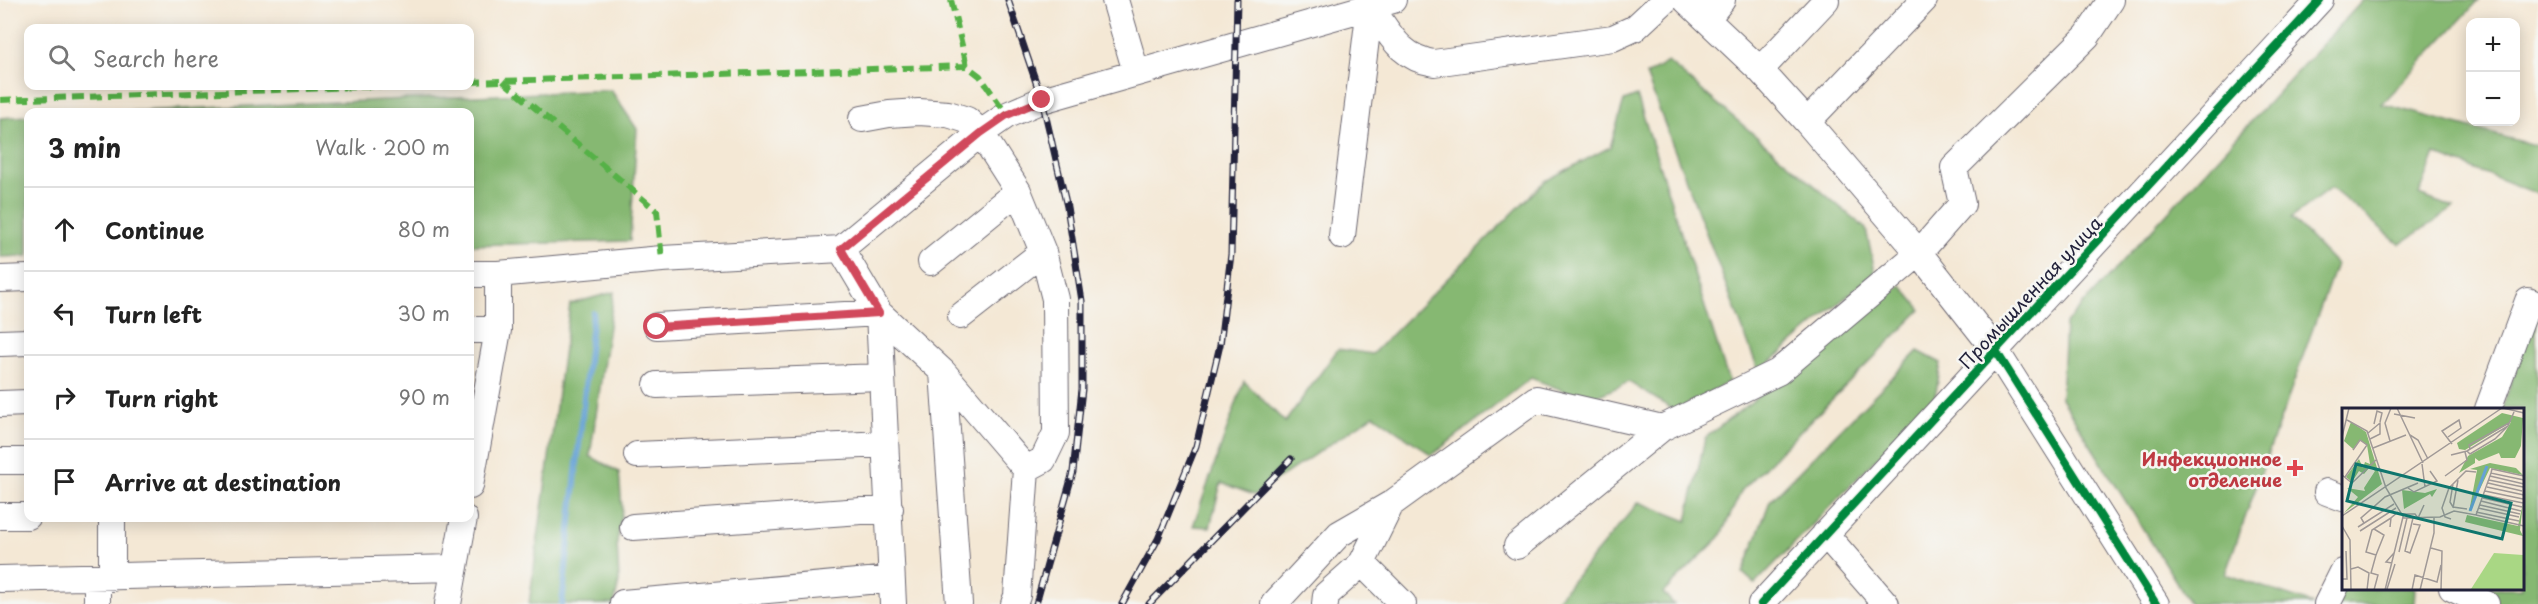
<!DOCTYPE html>
<meta charset="utf-8">
<style>
:root{--surface:#fff;--page:#f6f6f6;--text:#222;--muted:#767676;--line:#e0e0e0}
body{margin:0;font-family:"Playpen Sans",sans-serif;background:var(--page);color:var(--text)}
.controls{position:absolute;right:18px;top:18px;display:grid;overflow:hidden;border-radius:12px;box-shadow:0 3px 15px #0003}
.controls button{width:54px;height:54px;display:grid;place-items:center;padding:0;border:0;border-bottom:2px solid var(--line);background:var(--surface);color:var(--text);font:30px sans-serif}
.stop{position:absolute;width:18px;height:18px;margin:-14px;border:4px solid #d1495b;border-radius:50%;background:#fff}
.stop.end{background:#d1495b;border-color:#fff;box-shadow:0 2px 6px #0008}
.list{margin:0;padding:0;list-style:none}
h2{display:flex;justify-content:space-between;align-items:center;height:78px;margin:0;padding:0 24px;font-size:26px}
h2 small{font-size:20px;font-weight:400;color:var(--muted)}
.list li{display:grid;grid-template-columns:39px 1fr auto;gap:18px;align-items:center;box-sizing:border-box;height:84px;padding:0 24px;border-top:2px solid var(--line)}
.list b{display:block;font-size:22px;white-space:nowrap}
.list em{font-size:20px;font-style:normal;color:var(--muted)}
.icon{flex:none;width:33px;height:33px;fill:none;stroke:currentColor;stroke-width:2;stroke-linecap:round;stroke-linejoin:round}
.map{position:relative;flex:none;width:2538px;height:604px;overflow:hidden}
.search{position:absolute;background:var(--surface);box-shadow:0 3px 15px #0003;left:24px;top:24px;width:450px;height:66px;display:flex;align-items:center;gap:15px;box-sizing:border-box;padding:0 21px;border-radius:12px;color:var(--muted);font-size:22px}
.panel{position:absolute;background:var(--surface);box-shadow:0 3px 15px #0003;left:24px;top:108px;width:450px;height:414px;border-radius:12px}
.map>svg:first-child{display:block}
</style>
<div class="map">
<svg width="2538" height="604" viewBox="0 0 2538 604">
<rect width="100%" height="100%" fill="#f6f6f2"/>
<filter id="ink" filterUnits="userSpaceOnUse"><feTurbulence type="fractalNoise" baseFrequency=".0167" numOctaves="2"/><feDisplacementMap in="SourceGraphic" scale="12" xChannelSelector="R" yChannelSelector="G"/><feConvolveMatrix kernelMatrix="1 2 1 2 8 2 1 2 1" color-interpolation-filters="sRGB"/></filter>
<filter id="wash" filterUnits="userSpaceOnUse"><feTurbulence type="fractalNoise" baseFrequency=".008" numOctaves="4" result="noise"/><feDisplacementMap in="SourceGraphic" scale="24" xChannelSelector="R" yChannelSelector="G"/><feGaussianBlur stdDeviation="1.35" result="paint"/><feColorMatrix in="noise" values="0 0 0 0 0 0 0 0 0 0 0 0 0 0 0 0 0 1.4 0 .05"/><feComposite in="paint" operator="in"/></filter>
<g filter="url(#wash)">
<rect width="100%" height="100%" fill="#f4e8d5"/>
<path fill="#86b872" stroke="#546d56" stroke-width="1.5" d="M2363 0H2479L2382 104 2538 146V194L2435 154 2419 195 2454 208 2400 244 2331 188 2291 218 2336 264 2225 574 2313 604H2190L2061 398 2065 324Z
M1668 62 1866 229 1875 272 1759 372 1646 75Z
M611 90 637 129 630 241 470 245V112H115Z
M1637 96 1729 382 1675 411 1629 382 1588 400 1531 378 1432 455 1374 415 1254 495 1221 483 1210 527 1193 526 1244 381 1285 422 1338 349 1372 354 1545 181 1610 147 1624 101Z
M28 116V256L0 257V118Z
M1901 285 1921 310 1742 490 1720 537 1663 593 1674 604H1553L1639 502 1687 521 1705 438Z
M614 292 590 456 619 472 622 509 617 542 619 582 614 604H529L570 304Z
M2536 311 2538 604H2474L2472 588H2522V409H2502Z
M1918 351 1941 363 1935 398 1755 584 1743 573 1770 501Z
M2343 588H2415L2414 604H2324Z"/>
<g fill="none" stroke-linecap="round" stroke-linejoin="round">
<path stroke="#65a2d6" stroke-width="6" d="M562 604 593 313"/>
</g>
</g>
<g filter="url(#ink)">
<g fill="none" stroke-linecap="round" stroke-linejoin="round">
<g stroke="#6c6771" stroke-width="28">
<path id="minor" d="M1115 0 1136 72
M1686 0 1760 70 1807 122 1919 253 1996 351 2156 604
M1370 6C1389 32 1399 58 1434 63L1613 38 1635 28 1665 0
M1707 19 1722 0
M1760 70 1826 0
M862 119 889 114 919 112 948 114 967 120 981 133 1018 191 1043 252 1055 299 1056 433 1043 460 1026 469 1017 596 1014 604
M1807 122 1924 0
M1342 236 1370 6
M841 249 879 313 893 604
M931 262 1018 191
M470 274H498
M0 279 28 278
M961 316 1043 252
M657 326 879 313 943 372 959 604
M470 330H498
M0 343 28 342
M943 372 1026 469
M657 385 881 377
M0 404 28 403
M2488 409 2528 301 2538 305
M637 455 885 444
M0 461H28
M470 486 498 330V274L662 259 841 249 981 133 1007 115 1042 100 1393 0
M2327 492 2343 498
M1391 504 1362 563 1403 604
M0 516H28
M633 527 890 509
M1825 534 1886 604
M1517 546 1662 428 1778 372 1919 253 1962 204 1954 168 2087 36 2111 0
M112 578V518
M0 579 454 568
M2452 588 2486 604
M623 603 891 579
M97 604V578
M448 604 464 518
M1274 604 1339 534 1391 504 1536 399 1662 428
M1325 604 1326 595 1362 563
M1761 604 2320 0
M2327 604 2343 572"/>
</g>
<use href="#minor" stroke="#fff" stroke-width="26"/>
<g stroke="#22223b" stroke-width="7">
<path id="rail" d="M1008 0 1042 100 1067 207 1082 301V389L1073 472 1036 604
M1122 604 1158 539 1196 446 1220 345 1231 254 1237 0
M1149 604 1291 459"/>
</g>
<use href="#rail" stroke="#f6f6f2" stroke-width="4.5" stroke-dasharray="14" stroke-linecap="butt"/>
<path stroke="#55b146" stroke-width="6" stroke-dasharray="12 6" stroke-linecap="butt" d="M951 0 967 66
M503 81 657 211 662 259
M470 82 967 66 980 76 1007 115
M0 100 385 86"/>
<g stroke="#f6f6f2" stroke-width="11">
<path id="cycleway" d="M1996 351 2156 604
M1761 604 2320 0"/>
</g>
<use href="#cycleway" stroke="#00873e" stroke-width="8"/>
</g>
</g>
<g fill="none" stroke-linecap="round" stroke-linejoin="round" filter="url(#ink)">
<path stroke="#d1495b" stroke-width="8" d="M657 327 879 313 841 249 981 133 1007 115 1042 100"/>
</g>
<path fill="#e0444e" stroke="#f6f6f2" stroke-width="2" d="M2292 459h6v6h6v6h-6v6h-6v-6h-6v-6h6z"/>
<g text-anchor="middle" dominant-baseline="central" stroke-width="5" stroke-linejoin="round" paint-order="stroke">
<g font-size="18" fill="#22223b" stroke="#f6f6f2">
<text transform="translate(2030 292) rotate(-47)">Промышленная улица</text>
</g>
<g font-size="18" font-weight="bold" fill="#be3a42" stroke="#f6f6f2" text-anchor="end">
<text x="2282" y="458">Инфекционное<tspan x="2282" dy="21">отделение</tspan></text>
</g>
</g>
<g transform="translate(2342 408)">
<rect width="182" height="182" fill="#f4e8d5"/>
<path d="M152 145 181 147V181H129Z" fill="#a9d784"/>
<path d="M160 5 181 10 179 38 173 50H159L157 45 137 53 133 50V55L117 65 126 48 160 29 169 14 123 42 117 41 115 35ZM9 14 24 24 40 76 2 105 16 89 5 80 23 83 22 80 33 63 28 59 22 66 17 63 10 74 4 69 17 51 21 60 23 54 28 56 25 37 18 32 11 41 2 33ZM148 55 174 60 181 67 148 60 127 104 135 62 128 61ZM95 81 90 89 88 86 62 101 60 82 83 85ZM181 95 178 122 181 128 123 114 125 107 176 118Z" fill="#86b872"/>
<path fill="none" stroke="#65a2d6" stroke-width="3" d="M128 103 145 58"/>
<path fill="none" stroke="#a09997" stroke-width="1.5" d="M55 0 81 55M161 0 182 5M52 6 73 10M5 12 25 23 44 80 62 110 98 109 112 103 134 107 149 65 182 72M32 16 35 3 40 5 38 14M26 25 38 15V26L28 31M68 27 76 32 86 51M0 29 7 0M106 29 119 20 117 12 100 23 110 36M48 33 43 15 49 0M31 40 64 27M128 41 127 37 167 15M125 43 128 46 153 31 166 18M109 47 125 43 166 18 172 4M80 56 83 79M149 65 150 61 182 68M0 67 10 75 34 52M103 68 125 52 123 44M148 68 182 76M3 69 25 37 18 32 11 42M147 72 181 79M146 75 180 83M111 76 108 94 111 99 125 101M145 79 182 87M66 80 72 84 95 73 88 63M143 83 181 91M142 87 181 95M141 90 180 99M139 93 179 103M138 97 178 106M111 100 116 72M136 100 177 109M134 104 177 113M58 106H73L76 110 82 97M134 107 182 118M0 108 160 0M109 111 103 109 100 100 107 80 124 63 134 64M22 115 19 110 43 89 76 75M71 116 78 117 68 145 63 143 71 110M0 118 8 132 9 182M16 119 52 96M48 119 49 110 56 104M32 121 42 127 34 147M18 123 54 100M89 140 100 143 99 182M57 144 65 110M50 155 44 154 52 145M9 161 16 159 27 165 25 182M0 171H5L4 143M45 181 53 156M32 182 36 167 29 165 34 147 24 144 30 122 49 110M43 182 61 109M70 182 73 167 95 174 99 157M78 182 92 125V110"/>
<path fill="#0f766e" fill-opacity="0.15" stroke="#0f766e" stroke-width="3" d="M14 56 169 95 160 131 5 93Z"/>
<rect width="182" height="182" fill="none" stroke="#22223b" stroke-width="3"/>
</g>
</svg>
<div class="controls">
<button>+</button>
<button>−</button>
</div>
<div class="stop" style="left:657px;top:327px"></div>
<div class="stop end" style="left:1042px;top:100px"></div>
<div class="search"><svg class="icon" aria-label="search" viewBox="0 0 24 24"><circle cx="10" cy="10" r="6"/><path d="M15 15l6 6"/></svg>Search here</div>
<section class="panel">
<h2>3 min<small>Walk · 200 m</small></h2>
<ul class="list">
<li><svg class="icon" aria-label="ahead" viewBox="0 0 24 24"><path d="M12 20V5M6 11l6-6 6 6"/></svg><div><b>Continue</b></div><em>80 m</em></li>
<li><svg class="icon" aria-label="left" viewBox="0 0 24 24"><path d="M17 20v-9H6M10 6l-5 5 5 5"/></svg><div><b>Turn left</b></div><em>30 m</em></li>
<li><svg class="icon" aria-label="right" viewBox="0 0 24 24"><path d="M7 20v-9h11M14 6l5 5-5 5"/></svg><div><b>Turn right</b></div><em>90 m</em></li>
<li><svg class="icon" aria-label="arrive" viewBox="0 0 24 24"><path d="M6 21V4h12l-3 4 3 4H6"/></svg><div><b>Arrive at destination</b></div></li>
</ul>
</section>
</div>
